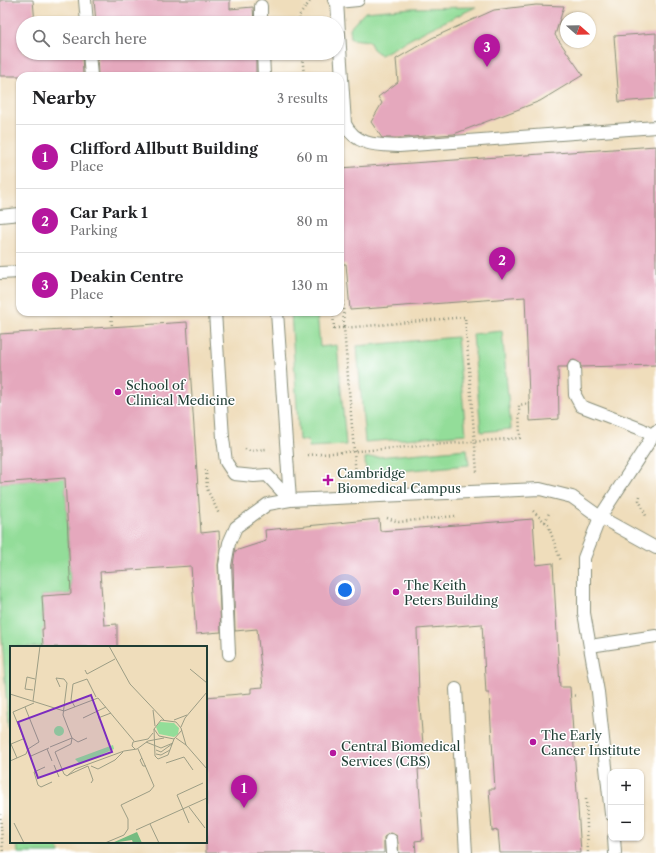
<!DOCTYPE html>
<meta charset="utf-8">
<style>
:root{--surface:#fff;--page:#f2f2f2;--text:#202124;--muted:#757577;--line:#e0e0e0;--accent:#b5179e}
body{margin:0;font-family:"Libre Caslon Text",serif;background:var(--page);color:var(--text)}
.controls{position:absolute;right:12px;bottom:12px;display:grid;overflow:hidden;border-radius:8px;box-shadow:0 1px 3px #0004}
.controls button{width:36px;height:36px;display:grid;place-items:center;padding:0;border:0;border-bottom:1px solid var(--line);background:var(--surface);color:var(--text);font:20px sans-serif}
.compass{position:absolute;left:560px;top:12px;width:36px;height:36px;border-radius:50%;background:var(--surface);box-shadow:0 1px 3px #0004;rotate:110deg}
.you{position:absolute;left:345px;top:590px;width:14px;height:14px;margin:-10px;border:3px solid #fff;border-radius:50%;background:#1a73e8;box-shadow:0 0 0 6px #1a73e833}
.badge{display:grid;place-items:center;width:26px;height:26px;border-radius:50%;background:var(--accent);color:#fff;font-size:13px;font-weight:700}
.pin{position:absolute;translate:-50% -33px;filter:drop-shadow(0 1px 2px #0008)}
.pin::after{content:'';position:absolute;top:21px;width:14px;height:12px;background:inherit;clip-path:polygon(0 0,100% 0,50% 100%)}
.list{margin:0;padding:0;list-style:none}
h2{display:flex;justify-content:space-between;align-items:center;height:52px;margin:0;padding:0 16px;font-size:17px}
h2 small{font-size:13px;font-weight:400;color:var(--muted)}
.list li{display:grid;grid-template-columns:26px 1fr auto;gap:12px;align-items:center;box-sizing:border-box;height:64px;padding:0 16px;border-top:1px solid var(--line)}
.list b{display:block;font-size:15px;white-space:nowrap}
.list p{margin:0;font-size:13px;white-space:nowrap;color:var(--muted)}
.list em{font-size:13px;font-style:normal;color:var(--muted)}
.icon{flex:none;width:22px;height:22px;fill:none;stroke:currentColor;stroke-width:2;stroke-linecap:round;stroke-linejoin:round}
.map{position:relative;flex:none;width:656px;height:853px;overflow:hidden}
.search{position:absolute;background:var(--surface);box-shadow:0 1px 3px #0004;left:16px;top:16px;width:328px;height:44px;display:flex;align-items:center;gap:10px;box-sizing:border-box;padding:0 14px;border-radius:22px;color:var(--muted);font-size:15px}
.panel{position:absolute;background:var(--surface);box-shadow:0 1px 3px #0004;left:16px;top:72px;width:328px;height:244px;border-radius:12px}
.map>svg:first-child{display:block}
</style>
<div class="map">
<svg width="656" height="853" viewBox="0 0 656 853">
<rect width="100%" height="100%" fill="#fff"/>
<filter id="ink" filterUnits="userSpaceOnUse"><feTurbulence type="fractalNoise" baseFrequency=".025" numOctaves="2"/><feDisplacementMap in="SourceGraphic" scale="8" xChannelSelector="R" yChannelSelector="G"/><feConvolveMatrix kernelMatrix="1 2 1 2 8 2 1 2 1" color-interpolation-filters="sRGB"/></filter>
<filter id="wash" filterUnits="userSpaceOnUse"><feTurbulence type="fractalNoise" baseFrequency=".012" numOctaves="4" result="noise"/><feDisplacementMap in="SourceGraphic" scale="16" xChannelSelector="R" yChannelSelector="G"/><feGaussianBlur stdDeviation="0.9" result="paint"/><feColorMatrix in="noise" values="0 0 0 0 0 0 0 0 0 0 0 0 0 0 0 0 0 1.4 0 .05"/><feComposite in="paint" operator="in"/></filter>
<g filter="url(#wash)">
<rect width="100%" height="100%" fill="#efddbb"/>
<path fill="#93dd99" stroke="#598d66" d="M476 7 429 29 381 55 373 49 369 41 351 39 350 28 365 12 412 8Z
M291 312H317L320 347 337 345 346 445 309 447 308 440H299Z
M502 331 511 429 481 432 473 334Z
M457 337 466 434 365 442 357 346Z
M467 449 469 465 366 474 365 458Z
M64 453 71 594 42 596 45 647H11V763L0 611V483L48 479Z
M17 842H58L59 853H18Z"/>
<g id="blocks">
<path fill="#e5a8bd" d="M0 0H33L35 23H23V53H37L38 57 82 53 83 76H0Z
M94 0H230V9L253 7 254 23H96Z
M536 5 564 6 555 35 583 75 540 101 454 134 399 138H382L371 122 382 103 378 97 398 82 396 59 432 38 494 10Z
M656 33V99L619 102 614 36Z
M97 53H256V76H98Z
M656 146V365L581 367 580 363 574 360 570 361 567 367H558L559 419 530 421 525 297 350 310 346 264H340V168Z
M187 322 201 533 219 531 220 551 218 565 221 632 196 634 191 566 100 572 104 625 117 624V647H43L42 629H44L42 596 71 594 65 478 0 483V334Z
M379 519 380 531 533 519 536 565 553 563 560 687H570L581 853H500L498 830 492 831 489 789H495L489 693H486L482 624 417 629 419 695 425 769H418L423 840 415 841 416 853H399L397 836 391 833 384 837V853H206V697L251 693V688L263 687 257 629 235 631 233 566 235 551 266 541 265 530Z"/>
</g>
</g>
<g filter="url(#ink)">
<use href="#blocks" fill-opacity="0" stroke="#878d78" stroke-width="1"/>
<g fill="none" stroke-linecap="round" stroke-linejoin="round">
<g stroke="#878d78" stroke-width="14">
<path id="service" d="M85 0 87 23
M334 0 337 2 358 0
M337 2 345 124C356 146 378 145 399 146L656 127
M261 6V23
M89 53 91 76
M263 53 264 76
M0 216 20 214
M0 273 20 272
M215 312 223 438 226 462 234 474 254 476 267 475 290 500
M277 312 290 500
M574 367 575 395 581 406 641 429 653 436
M590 646 656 636
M229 654 225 565 229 543 236 527 268 504 290 500 540 489 572 497 600 517 656 548
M456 689 466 853
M611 814 598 692 584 613V558L600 517 656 431
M614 838 615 853
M391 840 392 853"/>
</g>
<path stroke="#878d78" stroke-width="2.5" stroke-dasharray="1 3" stroke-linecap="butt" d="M300 23 299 16 311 0
M302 53 304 76
M111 312 112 327
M333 312 334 328H344L341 264
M245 449 250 451 266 449
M308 455 520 438 519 405 530 403
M206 470 207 489 219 514
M356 476 344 328 465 317 477 472
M640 496 639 500 647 518
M533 511 548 525 561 561
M387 518 399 522 455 516
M545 522 549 513
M570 695 578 696
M586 799 588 853
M0 814 3 853"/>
<use href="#service" stroke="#fff" stroke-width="12"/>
</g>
</g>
<g fill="#b5179e" stroke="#fff" stroke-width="1.5">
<circle cx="118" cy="392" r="4"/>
<path d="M326 474h4v4h4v4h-4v4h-4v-4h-4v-4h4z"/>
<circle cx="396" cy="592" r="4"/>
<circle cx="533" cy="742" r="4"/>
<circle cx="333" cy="753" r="4"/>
</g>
<g text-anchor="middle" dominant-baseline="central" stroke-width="3" stroke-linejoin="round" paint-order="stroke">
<g font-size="13" fill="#1f3d34" stroke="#fff" text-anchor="start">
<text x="126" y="385">School of<tspan x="126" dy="15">Clinical Medicine</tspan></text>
<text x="337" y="473">Cambridge<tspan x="337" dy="15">Biomedical Campus</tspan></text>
<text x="404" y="585">The Keith<tspan x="404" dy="15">Peters Building</tspan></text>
<text x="541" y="735">The Early<tspan x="541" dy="15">Cancer Institute</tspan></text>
<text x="341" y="746">Central Biomedical<tspan x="341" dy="15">Services (CBS)</tspan></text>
</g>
</g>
<g transform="translate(10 646)">
<rect width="197" height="197" fill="#efddbb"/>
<path d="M150 76 164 77 169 82 168 88 164 91 149 88 146 81ZM44 85a5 5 0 1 1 10 0a5 5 0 1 1-10 0ZM103 99 104 103 70 118 65 113Z" fill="#93dd99"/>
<path d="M127 186 132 197H123L122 194 102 197Z" fill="#76bc81"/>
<path fill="none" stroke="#9c9d85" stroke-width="1" d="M99 0 120 38 154 74M180 23 197 37M75 24 77 28 105 13M50 41 46 32 54 33 57 37 53 69 62 92 68 96 77 92M23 44 15 43 17 31 25 33M0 48 54 65 88 52 124 95M23 55 30 0M15 61 29 96 18 103M65 61 61 54 63 38 77 33 86 51M143 64 145 80M73 72 96 61M88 72 101 67M164 74 177 69M171 81 175 72 197 46M144 83 145 110 148 113 158 109 164 93M172 84 164 93 149 90 144 83 151 74 166 76 171 82 176 99M62 92 61 98 45 106 54 128 57 130 65 123 114 105 127 103 138 95 154 92M166 92 176 99 197 123M136 96 151 102 163 97M40 101 62 92M37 103 42 115M125 103 122 100 123 96 138 93 143 87M146 104 151 106 162 98M146 108 151 109 160 104M21 110 39 102M7 112 1 98 13 93M132 112 130 114 133 120H136M0 115 16 108 18 103 3 66 24 57M156 117 174 111 183 124M44 119 49 131M81 120 88 123 105 114 113 106M35 121 24 126 28 139 31 141 42 136M58 129 78 120 83 134 81 137M179 161 195 182M4 177 14 197M179 177 167 149 193 137M140 178 149 197M126 184 197 152M95 197 114 189 118 183V173L111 159 140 145 144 140 128 103"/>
<path fill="#7b2cbf" fill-opacity="0.15" stroke="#7b2cbf" stroke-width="2" d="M81 49 102 106 28 132 8 76Z"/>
<rect width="197" height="197" fill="none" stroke="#1f3d34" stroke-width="2"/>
</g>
</svg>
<div class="controls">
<button>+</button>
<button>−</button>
</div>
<svg class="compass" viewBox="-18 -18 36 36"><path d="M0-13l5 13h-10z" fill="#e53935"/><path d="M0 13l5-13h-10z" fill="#757577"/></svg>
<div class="you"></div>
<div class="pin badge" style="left:244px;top:808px">1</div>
<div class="pin badge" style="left:502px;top:280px">2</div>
<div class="pin badge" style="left:487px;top:67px">3</div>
<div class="search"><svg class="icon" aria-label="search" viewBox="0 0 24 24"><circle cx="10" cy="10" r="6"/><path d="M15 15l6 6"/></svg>Search here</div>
<section class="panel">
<h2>Nearby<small>3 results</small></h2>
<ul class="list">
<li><span class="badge">1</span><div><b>Clifford Allbutt Building</b><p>Place</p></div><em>60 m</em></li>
<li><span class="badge">2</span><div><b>Car Park 1</b><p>Parking</p></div><em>80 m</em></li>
<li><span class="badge">3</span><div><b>Deakin Centre</b><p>Place</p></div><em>130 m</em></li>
</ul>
</section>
</div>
